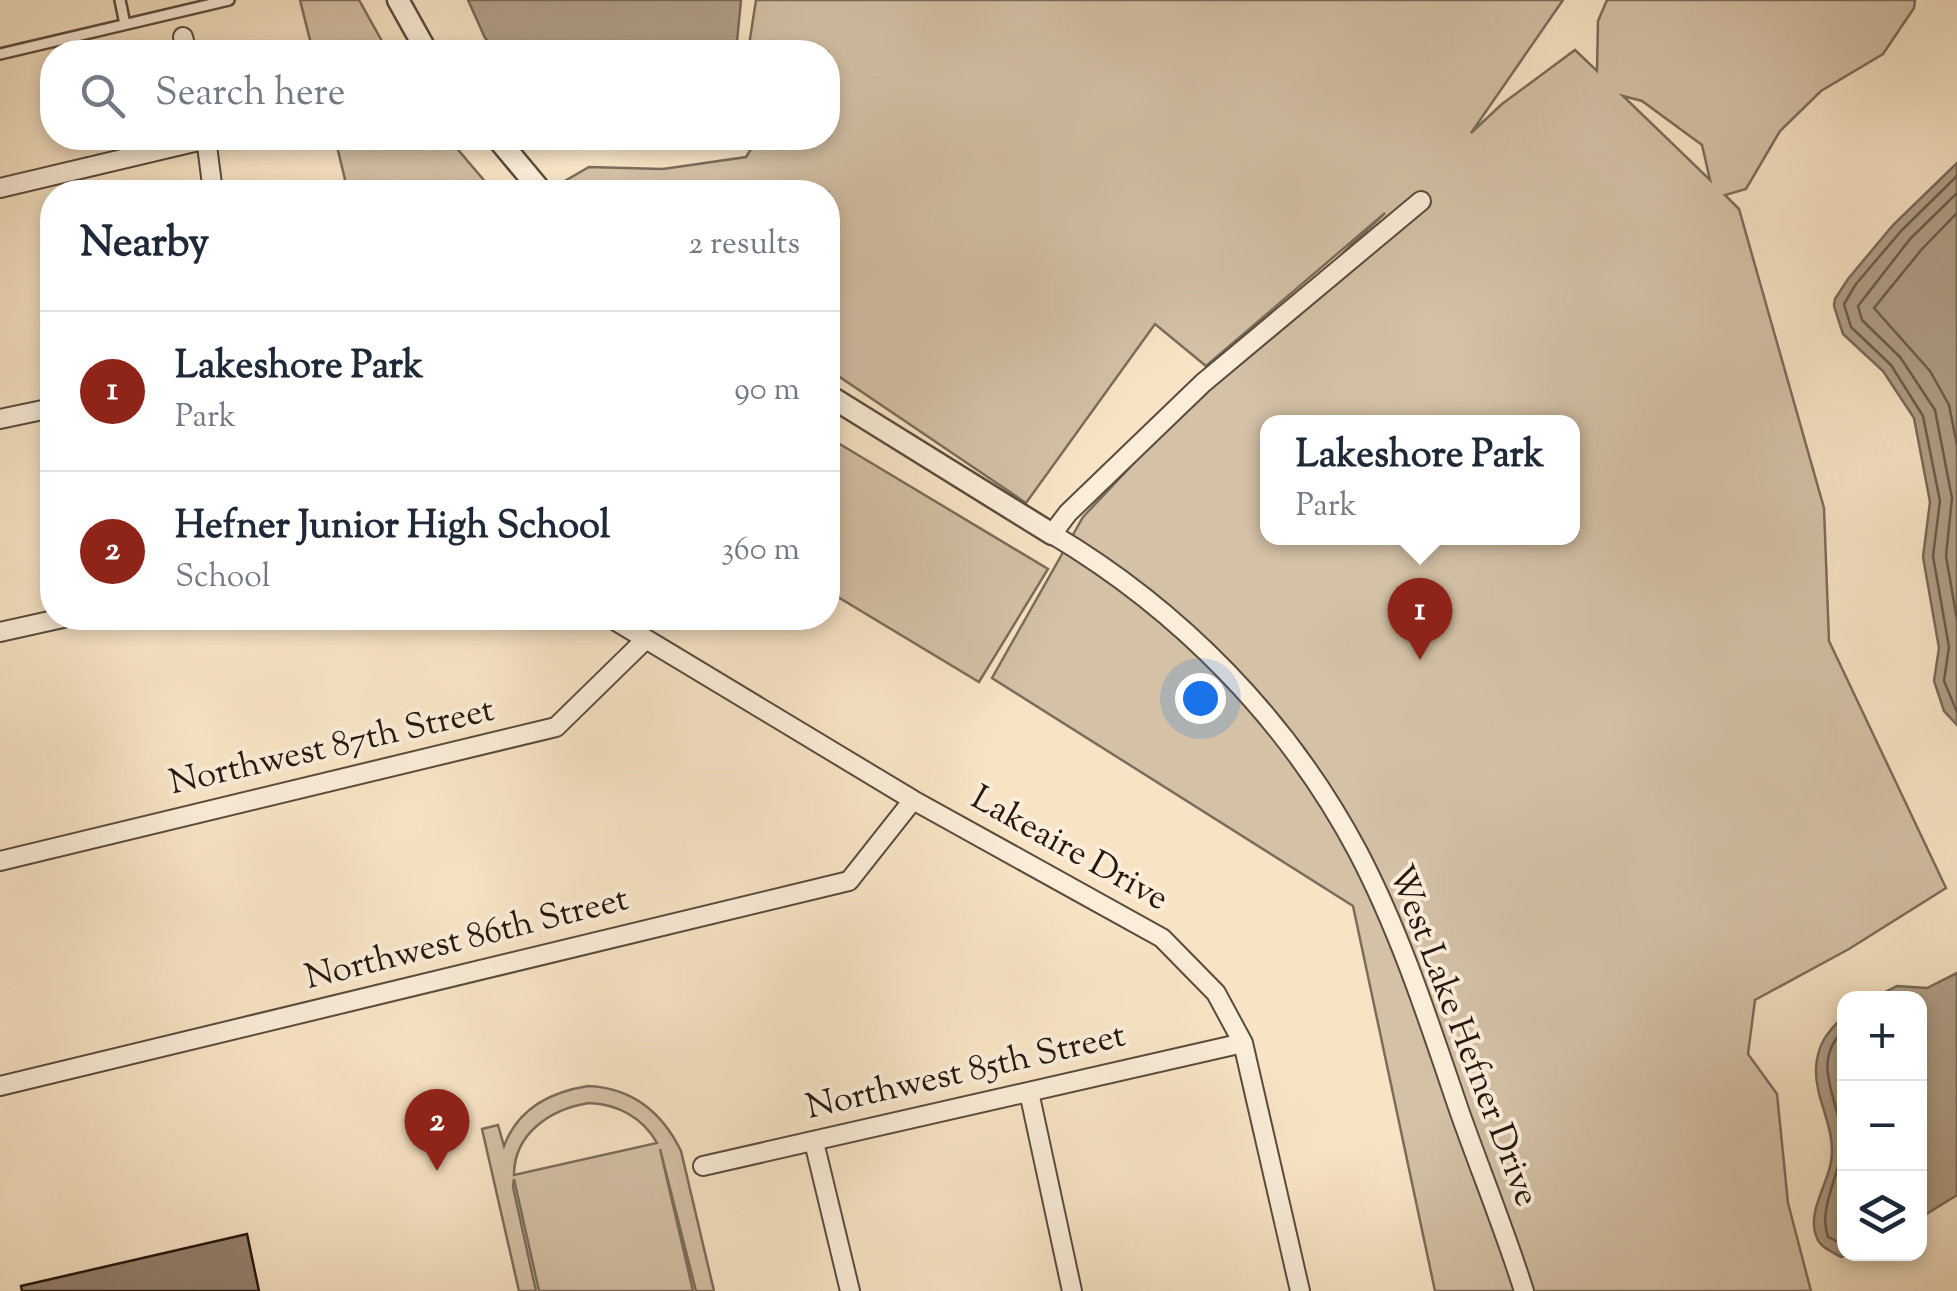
<!DOCTYPE html>
<meta charset="utf-8">
<style>
:root{--surface:#fff;--page:#f6f6f7;--text:#1f2937;--muted:#747a83;--line:#e0e1e3;--accent:#8f2418}
body{margin:0;font-family:"Sorts Mill Goudy",serif;background:var(--page);color:var(--text)}
.controls{position:absolute;right:30px;bottom:30px;display:grid;overflow:hidden;border-radius:20px;box-shadow:0 5px 15px #0003}
.controls button{width:90px;height:90px;display:grid;place-items:center;padding:0;border:0;border-bottom:2px solid var(--line);background:var(--surface);color:var(--text);font:50px sans-serif}
.you{position:absolute;left:1200px;top:698px;width:35px;height:35px;margin:-25px;border:8px solid #fff;border-radius:50%;background:#1a73e8;box-shadow:0 0 0 15px #1a73e833}
.badge{display:grid;place-items:center;width:65px;height:65px;border-radius:50%;background:var(--accent);color:#fff;font-size:32px;font-weight:700}
.pin{position:absolute;translate:-50% -82px;filter:drop-shadow(0 2px 5px #0008)}
.pin::after{content:'';position:absolute;top:52px;width:35px;height:30px;background:inherit;clip-path:polygon(0 0,100% 0,50% 100%)}
.popup{position:absolute;left:1260px;top:415px;width:320px;height:130px;box-sizing:border-box;display:grid;place-content:center;border-radius:20px;background:var(--surface);filter:drop-shadow(0 2px 8px #0005);font-size:32px;white-space:nowrap;color:var(--muted)}
.popup b{font-size:38px;color:var(--text)}
.popup::after{content:'';position:absolute;left:50%;top:100%;margin-left:-20px;border:20px solid transparent;border-top-color:var(--surface)}
.list{margin:0;padding:0;list-style:none}
h2{display:flex;justify-content:space-between;align-items:center;height:130px;margin:0;padding:0 40px;font-size:42px}
h2 small{font-size:32px;font-weight:400;color:var(--muted)}
.list li{display:grid;grid-template-columns:65px 1fr auto;gap:30px;align-items:center;box-sizing:border-box;height:160px;padding:0 40px;border-top:2px solid var(--line)}
.list b{display:block;font-size:38px;white-space:nowrap}
.list p{margin:0;font-size:32px;white-space:nowrap;color:var(--muted)}
.list em{font-size:32px;font-style:normal;color:var(--muted)}
.icon{flex:none;width:55px;height:55px;fill:none;stroke:currentColor;stroke-width:2;stroke-linecap:round;stroke-linejoin:round}
.map{position:relative;flex:none;width:1957px;height:1291px;overflow:hidden}
.search{position:absolute;background:var(--surface);box-shadow:0 5px 15px #0003;left:40px;top:40px;width:800px;height:110px;display:flex;align-items:center;gap:25px;box-sizing:border-box;padding:0 35px;border-radius:40px;color:var(--muted);font-size:38px}
.panel{position:absolute;background:var(--surface);box-shadow:0 5px 15px #0003;left:40px;top:180px;width:800px;height:450px;border-radius:40px}
.map>svg:first-child{display:block}
</style>
<div class="map">
<svg width="1957" height="1291" viewBox="0 0 1957 1291">
<rect width="100%" height="100%" fill="#f8e4c5"/>
<filter id="stains"><feTurbulence type="fractalNoise" baseFrequency=".002" numOctaves="4"/><feColorMatrix values="0 0 0 0 .2 0 0 0 0 .09 0 0 0 0 .02 0 0 0 .5 -.17"/></filter>
<radialGradient id="worn" r=".72"><stop offset=".6" stop-color="#630" stop-opacity="0"/><stop offset="1" stop-color="#630" stop-opacity=".3"/></radialGradient>
<path fill="#d4c1a6" stroke="#7c6c5c" stroke-width="2.5" fill-rule="evenodd" d="M300 0H359L388 52H313Z
M756 0H1563L1471 133 1502 104 1575 50 1597 71 1598 21 1607 0H1915L1914 8 1883 54 1821 91 1780 131 1746 189 1725 195 1739 209 1824 508 1829 641 1946 888 1849 949 1755 1000 1748 1054 1777 1094 1788 1203 1811 1291H1435L1353 906 992 678 1083 517 1234 357 1385 213 1206 366 1155 324 1026 503 828 369V192H565L556 186 589 167 663 169 746 157 758 138H828V52H748ZM1623 96 1642 101 1702 145 1710 180ZM1268 422H1572V538H1268Z
M335 138H448L494 192H348Z
M828 437 1048 569 979 682 828 591Z
M588 1086C633 1088 662 1112 681 1151L714 1291H696L660 1149 693 1291H539L514 1179 513 1187 536 1291H519L482 1129 498 1125 504 1146C518 1108 550 1092 588 1086ZM589 1103C618 1104 643 1118 657 1143L514 1175C514 1133 551 1109 589 1103Z"/>
<path fill="#b09f88" stroke="#786958" stroke-width="2.5" d="M468 0H741L736 52H500L485 38Z
M1957 163V725L1944 711 1934 681 1939 648 1923 557 1930 502 1914 418 1883 371 1843 334 1834 306 1835 299 1848 279 1893 225Z
M1957 973V1195L1920 1218V998H1873L1897 986 1927 988Z
M1844 1016V1254H1851L1841 1257C1833 1252 1820 1247 1817 1238 1806 1214 1827 1186 1831 1162 1837 1129 1815 1101 1816 1069 1817 1045 1827 1032 1844 1016Z"/>
<g fill="none" stroke-linecap="round" stroke-linejoin="round">
<path stroke="#6a5c4c" stroke-width="2.5" d="M1957 176 1901 231 1856 284 1844 304 1851 327 1891 365 1923 416 1940 501 1933 556 1949 647 1944 681 1957 712
M1957 193 1910 239 1858 306 1862 320 1900 357 1935 410 1952 498 1946 556 1957 620
M1957 213 1922 249 1874 308 1930 371 1949 405 1957 445
M1844 1030C1809 1063 1840 1100 1842 1139 1843 1172 1817 1206 1828 1237L1844 1245"/>
</g>
<path fill="#93826f" stroke="#251811" stroke-width="2.5" d="M247 1234 259 1291H22L21 1286Z"/>
<g fill="none" stroke-linecap="round" stroke-linejoin="round">
<g stroke="#5a4b3e" stroke-width="14">
<path id="service" d="M120 0 125 24
M0 54 229 0"/>
</g>
<g stroke="#5a4b3e" stroke-width="22">
<path id="minor" d="M183 37 187 52
M206 138 213 192
M0 188 207 139
M1421 201 1203 383 1068 513 1052 534C1180 610 1288 720 1358 852 1401 934 1430 1025 1460 1113 1481 1172 1505 1231 1524 1291
M0 419 52 408
M611 618 913 800 1162 938 1216 993 1243 1043 1300 1291
M0 632 63 618
M0 861 556 727 646 639
M0 1086 849 881 913 800
M1029 1092 1072 1291
M814 1142 850 1291
M703 1166 1243 1043"/>
</g>
<g stroke="#5a4b3e" stroke-width="25">
<path id="tertiary" d="M398 0 427 52
M497 138 542 192
M828 395 1052 534"/>
</g>
<use href="#service" stroke="#faedd9" stroke-width="9"/>
<use href="#minor" stroke="#faedd9" stroke-width="18"/>
<use href="#tertiary" stroke="#faedd9" stroke-width="20"/>
</g>
<g text-anchor="middle" dominant-baseline="central" stroke-width="8" stroke-linejoin="round" paint-order="stroke">
<g font-size="35" fill="#251811" stroke="#faedd9">
<text transform="translate(332 748) rotate(-13)">Northwest 87th Street</text>
<text transform="translate(1069 850) rotate(29)">Lakeaire Drive</text>
<text transform="translate(467 940) rotate(-14)">Northwest 86th Street</text>
<text transform="translate(1462 1036) rotate(69)">West Lake Hefner Drive</text>
<text transform="translate(966 1073) rotate(-13)">Northwest 85th Street</text>
</g>
</g>
<rect width="100%" height="100%" filter="url(#stains)"/>
<rect width="100%" height="100%" fill="url(#worn)"/>
</svg>
<div class="controls">
<button>+</button>
<button>−</button>
<button><svg class="icon" aria-label="layers" viewBox="0 0 24 24"><path d="M12 4l9 5-9 5-9-5zM3 14l9 5 9-5"/></svg></button>
</div>
<div class="you"></div>
<div class="pin badge" style="left:1420px;top:660px">1</div>
<div class="popup"><b>Lakeshore Park</b>Park</div>
<div class="pin badge" style="left:437px;top:1171px">2</div>
<div class="search"><svg class="icon" aria-label="search" viewBox="0 0 24 24"><circle cx="10" cy="10" r="6"/><path d="M15 15l6 6"/></svg>Search here</div>
<section class="panel">
<h2>Nearby<small>2 results</small></h2>
<ul class="list">
<li><span class="badge">1</span><div><b>Lakeshore Park</b><p>Park</p></div><em>90 m</em></li>
<li><span class="badge">2</span><div><b>Hefner Junior High School</b><p>School</p></div><em>360 m</em></li>
</ul>
</section>
</div>
